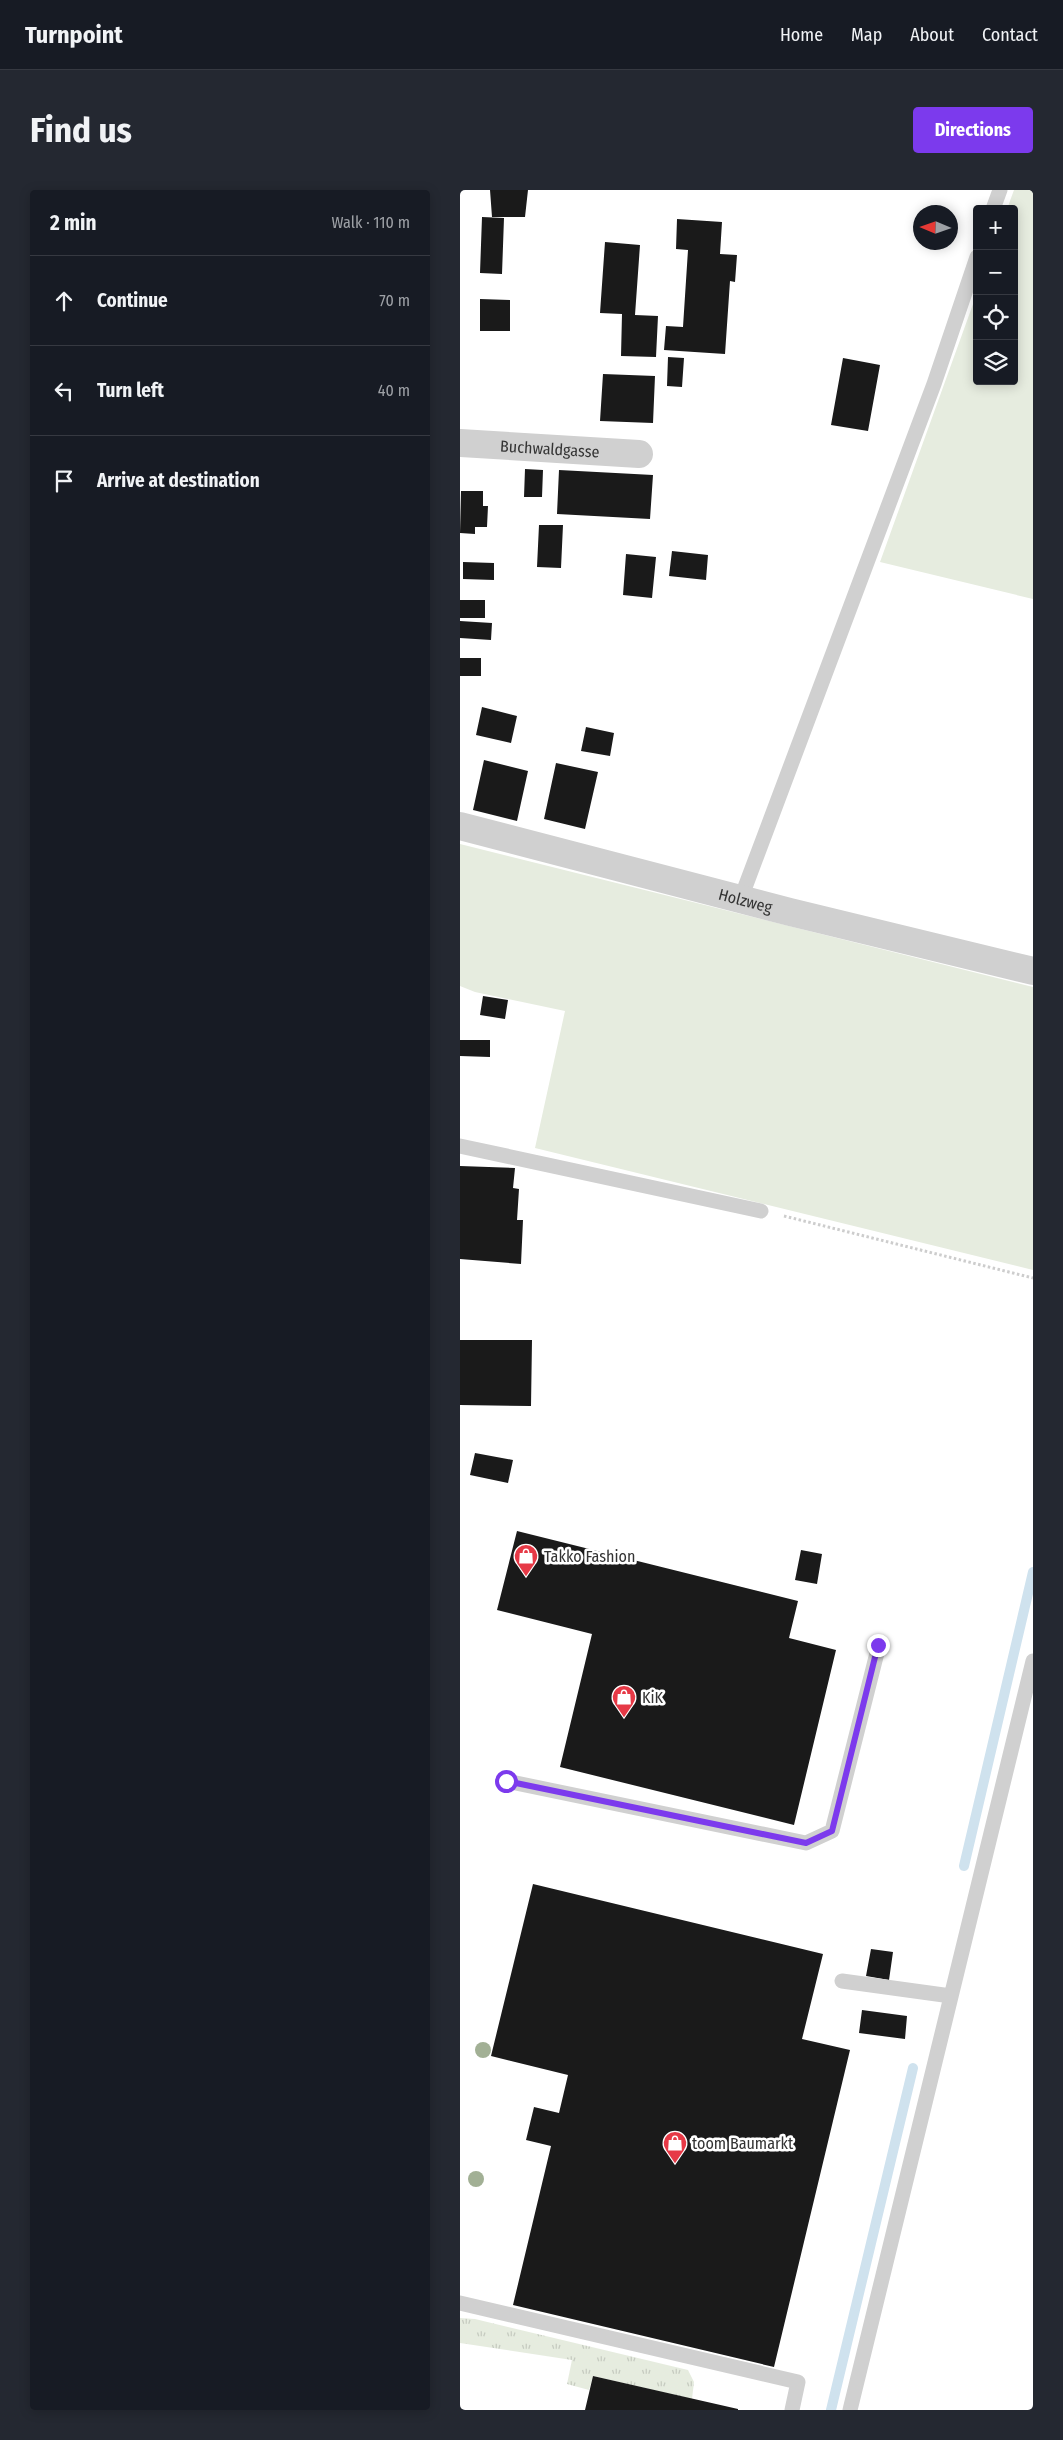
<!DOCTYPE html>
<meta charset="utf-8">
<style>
:root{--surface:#171b24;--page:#242831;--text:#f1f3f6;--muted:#9ea1a6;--line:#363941;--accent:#7c3aed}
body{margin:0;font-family:"Fira Sans Condensed",sans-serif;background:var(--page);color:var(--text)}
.controls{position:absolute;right:15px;top:15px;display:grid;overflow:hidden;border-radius:5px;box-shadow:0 2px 12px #0003}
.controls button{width:45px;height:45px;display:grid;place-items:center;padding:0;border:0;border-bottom:1px solid var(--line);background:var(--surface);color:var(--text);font:25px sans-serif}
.compass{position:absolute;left:453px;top:15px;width:45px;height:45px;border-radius:50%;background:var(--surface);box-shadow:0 2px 12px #0003;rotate:272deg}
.stop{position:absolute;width:15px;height:15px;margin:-11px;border:4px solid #7c3aed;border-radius:50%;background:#fff}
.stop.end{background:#7c3aed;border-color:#fff;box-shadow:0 1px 5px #0008}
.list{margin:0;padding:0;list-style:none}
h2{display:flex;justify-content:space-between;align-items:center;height:65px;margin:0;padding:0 20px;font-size:21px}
h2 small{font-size:16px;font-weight:400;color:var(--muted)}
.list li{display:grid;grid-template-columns:32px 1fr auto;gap:15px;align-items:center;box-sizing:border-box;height:90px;padding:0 20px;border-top:1px solid var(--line)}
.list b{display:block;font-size:19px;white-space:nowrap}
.list em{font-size:16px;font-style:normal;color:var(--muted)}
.icon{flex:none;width:28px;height:28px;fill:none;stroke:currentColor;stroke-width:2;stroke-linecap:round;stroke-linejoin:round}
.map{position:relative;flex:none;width:573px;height:2220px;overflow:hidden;border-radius:5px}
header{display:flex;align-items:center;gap:30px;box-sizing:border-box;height:70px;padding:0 25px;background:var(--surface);border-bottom:1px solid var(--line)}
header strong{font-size:24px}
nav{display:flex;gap:28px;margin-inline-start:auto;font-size:18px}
.intro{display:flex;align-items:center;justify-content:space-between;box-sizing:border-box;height:120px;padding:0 30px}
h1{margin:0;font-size:35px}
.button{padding:12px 22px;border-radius:5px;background:var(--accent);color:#fff;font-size:18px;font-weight:700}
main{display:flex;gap:30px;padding:0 30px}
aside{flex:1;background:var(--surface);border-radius:5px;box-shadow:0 2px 12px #0003}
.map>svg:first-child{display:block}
</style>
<header>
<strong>Turnpoint</strong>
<nav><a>Home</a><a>Map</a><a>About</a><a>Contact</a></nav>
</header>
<div class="intro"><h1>Find us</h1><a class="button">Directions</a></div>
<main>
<aside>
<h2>2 min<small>Walk · 110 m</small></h2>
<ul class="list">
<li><svg class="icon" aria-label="ahead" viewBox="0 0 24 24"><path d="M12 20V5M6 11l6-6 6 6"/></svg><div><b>Continue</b></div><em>70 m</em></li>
<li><svg class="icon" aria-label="left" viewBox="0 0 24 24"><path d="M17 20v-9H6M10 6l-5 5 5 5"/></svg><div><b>Turn left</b></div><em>40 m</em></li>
<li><svg class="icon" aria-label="arrive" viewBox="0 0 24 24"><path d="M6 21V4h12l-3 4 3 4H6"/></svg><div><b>Arrive at destination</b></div></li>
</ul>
</aside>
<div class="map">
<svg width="573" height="2220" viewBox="0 0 573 2220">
<defs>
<pattern id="grass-tufts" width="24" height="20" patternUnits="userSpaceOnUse" patternTransform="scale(1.25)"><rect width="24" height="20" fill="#e6ecdf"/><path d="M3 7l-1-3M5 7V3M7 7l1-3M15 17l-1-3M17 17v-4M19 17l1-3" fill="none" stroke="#c6cbc0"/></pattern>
</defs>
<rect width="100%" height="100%" fill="#fff"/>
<path fill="url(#grass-tufts)" d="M0 2128 15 2129 228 2180 234 2192 232 2209 133 2186 129 2200 107 2194 112 2170 0 2153Z"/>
<path fill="#e6ecdf" d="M554 0H573V409L420 372 517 103V191H554V19H547Z
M0 654 573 797V1080L75 958 105 821 15 802 0 796Z"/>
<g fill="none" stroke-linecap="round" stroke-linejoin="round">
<path stroke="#cfe2ee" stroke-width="10" d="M504 1676 573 1382
M371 2220 453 1878"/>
</g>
<path fill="#1a1a1a" d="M30 0H68L65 27H32Z
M22 27 44 28 42 84 20 83Z
M217 29 262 32 260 64 277 65 275 92 270 91 265 164 204 160 206 136 223 137 228 60 216 59Z
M145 52 180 55 175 125 198 126 196 167 161 166 162 124 140 123Z
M20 109 50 110V141H20Z
M208 167 224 168 222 197 207 196Z
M383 168 420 175 408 241 371 235Z
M143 184 195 186 193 233 140 231Z
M65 279 83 280 82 307H64Z
M99 280 193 285 190 329 97 324Z
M1 301H23V316H28L27 337H15V344L0 343Z
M79 335H103L101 378 77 377Z
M212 361 248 365 246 390 209 386Z
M166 364 196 367 192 408 163 405Z
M3 372 34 373V390L3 389Z
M0 410H25V428H0Z
M0 431 32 433 31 450 0 448Z
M0 468H21V486H0Z
M22 517 57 526 51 553 16 545Z
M126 537 154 543 150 566 121 561Z
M24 570 68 581 57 631 13 620Z
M96 573 138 582 125 639 84 629Z
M23 806 48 810 45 829 20 825Z
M0 850H30V867L0 866Z
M0 976 55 978 53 998 59 999 57 1030H63L61 1074 0 1069Z
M0 1150H72L71 1216 0 1215Z
M15 1263 53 1270 48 1293 10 1285Z
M57 1341 338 1411 329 1448 376 1460 334 1635 100 1577 132 1444 37 1420Z
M341 1360 362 1364 357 1394 335 1390Z
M73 1694 363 1764 342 1849 390 1860 314 2177 53 2115 91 1956 66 1950 74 1917 99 1923 108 1885 31 1866Z
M411 1759 433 1762 429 1790 406 1786Z
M402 1820 447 1826 445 1849 399 1843Z
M133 2186 278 2219V2220H125Z"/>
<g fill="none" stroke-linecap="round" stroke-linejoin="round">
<path stroke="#cdcdcd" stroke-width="3" stroke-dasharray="2.5 2.5" stroke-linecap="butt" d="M324 1026 573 1088"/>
<path stroke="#d0d0d0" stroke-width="15" d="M533 19 540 0
M281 708 474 194 517 67
M0 956 301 1021
M46 1591 346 1653 372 1641 419 1455
M382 1791 491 1806
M0 2113 338 2192 332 2220
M390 2220 573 1471"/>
<g stroke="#d0d0d0" stroke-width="28">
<path id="s1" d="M0 253 179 264"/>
<path id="s2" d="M0 636 330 722 573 781"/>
</g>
</g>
<g fill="#a2b095">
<circle cx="23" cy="1860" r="8"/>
<circle cx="16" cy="1989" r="8"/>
</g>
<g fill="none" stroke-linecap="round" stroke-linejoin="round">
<path stroke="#7c3aed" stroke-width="6" d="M46 1591 346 1653 372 1641 418 1455"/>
</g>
<defs>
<g id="shop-pin" transform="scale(1.25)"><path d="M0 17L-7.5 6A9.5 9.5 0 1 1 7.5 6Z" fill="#e63946" stroke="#fff"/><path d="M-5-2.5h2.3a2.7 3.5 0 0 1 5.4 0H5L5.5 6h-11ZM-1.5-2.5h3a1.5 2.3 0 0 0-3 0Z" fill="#fff"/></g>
</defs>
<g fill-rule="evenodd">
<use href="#shop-pin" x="66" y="1366"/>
<use href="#shop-pin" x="164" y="1507"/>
<use href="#shop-pin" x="215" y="1953"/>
</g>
<g text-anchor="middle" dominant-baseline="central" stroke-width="5" stroke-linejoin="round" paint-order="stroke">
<g font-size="16" fill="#333" stroke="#fff">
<text stroke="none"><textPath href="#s1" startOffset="90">Buchwaldgasse</textPath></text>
<text stroke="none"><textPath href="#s2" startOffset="295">Holzweg</textPath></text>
</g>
<g font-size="16" fill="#333" stroke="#fff" text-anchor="start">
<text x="84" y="1366">Takko Fashion</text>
<text x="182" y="1507">KiK</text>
<text x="232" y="1953">toom Baumarkt</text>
</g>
</g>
</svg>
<div class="controls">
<button>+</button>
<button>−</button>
<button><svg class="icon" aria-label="locate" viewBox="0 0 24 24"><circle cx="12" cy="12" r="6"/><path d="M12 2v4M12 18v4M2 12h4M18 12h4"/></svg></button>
<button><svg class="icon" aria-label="layers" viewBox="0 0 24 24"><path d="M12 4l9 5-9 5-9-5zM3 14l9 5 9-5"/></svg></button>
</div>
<svg class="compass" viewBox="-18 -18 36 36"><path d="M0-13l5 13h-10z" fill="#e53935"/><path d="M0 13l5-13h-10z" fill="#9ea1a6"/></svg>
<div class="stop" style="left:46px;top:1591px"></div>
<div class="stop end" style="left:418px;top:1455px"></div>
</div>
</main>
